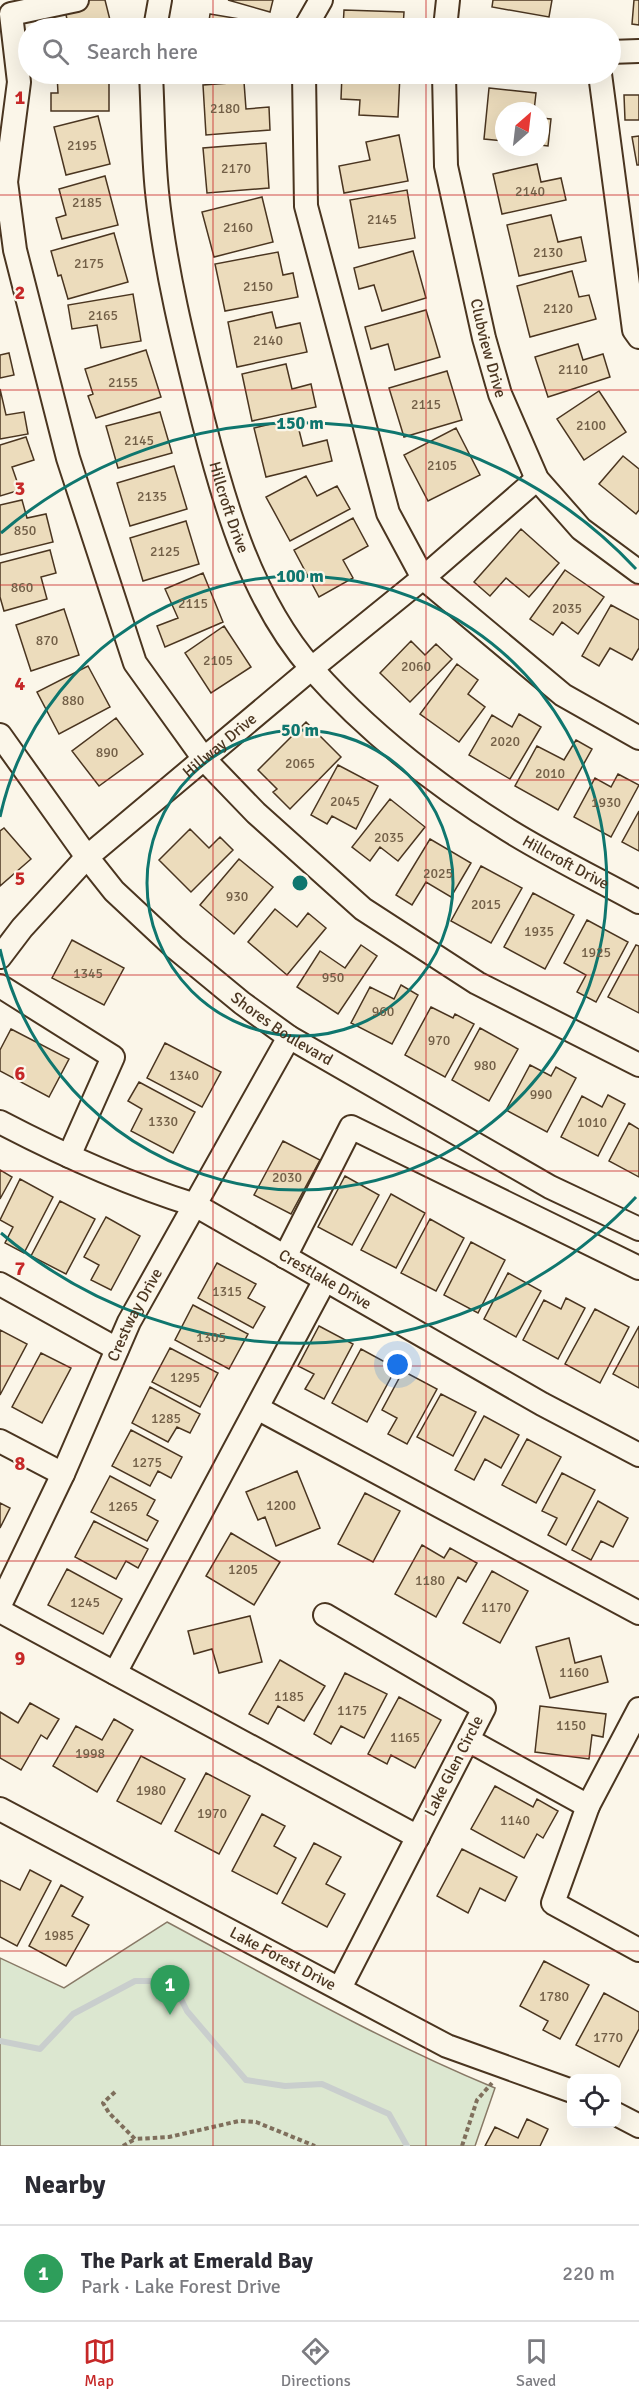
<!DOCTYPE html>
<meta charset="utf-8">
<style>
:root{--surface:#fff;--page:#f2f2f3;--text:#2b2b33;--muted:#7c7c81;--line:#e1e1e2;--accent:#c62828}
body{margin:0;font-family:Signika,sans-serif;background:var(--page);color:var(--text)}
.controls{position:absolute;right:18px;bottom:18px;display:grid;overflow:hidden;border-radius:12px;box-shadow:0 6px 24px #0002}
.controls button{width:54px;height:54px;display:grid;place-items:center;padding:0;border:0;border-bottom:2px solid var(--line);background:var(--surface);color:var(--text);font:30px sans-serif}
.compass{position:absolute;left:495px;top:102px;width:54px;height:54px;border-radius:50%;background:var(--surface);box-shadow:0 6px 24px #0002;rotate:28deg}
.you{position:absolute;left:398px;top:1365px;width:21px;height:21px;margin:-15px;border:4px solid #fff;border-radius:50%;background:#1a73e8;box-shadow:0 0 0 9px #1a73e833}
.badge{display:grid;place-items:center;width:39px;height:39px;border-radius:50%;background:var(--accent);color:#fff;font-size:20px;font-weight:700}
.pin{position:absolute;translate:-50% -50px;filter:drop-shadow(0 2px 3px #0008)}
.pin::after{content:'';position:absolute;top:32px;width:21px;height:18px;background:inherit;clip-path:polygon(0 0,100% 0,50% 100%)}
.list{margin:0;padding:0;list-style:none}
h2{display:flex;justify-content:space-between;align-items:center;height:78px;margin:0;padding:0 24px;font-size:26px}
h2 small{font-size:20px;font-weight:400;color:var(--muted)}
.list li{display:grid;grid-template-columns:39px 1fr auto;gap:18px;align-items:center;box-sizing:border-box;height:96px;padding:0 24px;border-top:2px solid var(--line)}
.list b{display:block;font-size:22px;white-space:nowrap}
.list p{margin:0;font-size:20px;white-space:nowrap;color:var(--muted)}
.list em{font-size:20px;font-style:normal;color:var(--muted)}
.icon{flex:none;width:33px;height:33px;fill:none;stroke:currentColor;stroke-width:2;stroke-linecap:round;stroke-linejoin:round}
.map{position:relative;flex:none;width:639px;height:2146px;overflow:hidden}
.search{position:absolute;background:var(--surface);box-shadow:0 6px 24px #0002;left:18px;right:18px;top:18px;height:66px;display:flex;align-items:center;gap:15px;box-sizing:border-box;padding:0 21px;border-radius:33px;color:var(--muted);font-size:22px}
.sheet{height:174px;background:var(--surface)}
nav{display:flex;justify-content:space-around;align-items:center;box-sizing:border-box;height:84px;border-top:2px solid var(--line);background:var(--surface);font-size:16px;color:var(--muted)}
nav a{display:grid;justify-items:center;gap:3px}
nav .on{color:var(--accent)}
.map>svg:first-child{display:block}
</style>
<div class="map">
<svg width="639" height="2146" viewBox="0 0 639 2146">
<rect width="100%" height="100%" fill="#fbf6e9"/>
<path fill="#dce7d0" stroke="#887966" stroke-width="1.5" d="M167 1922C275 1980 381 2041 495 2088L475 2146H0V1958L64 1988Z"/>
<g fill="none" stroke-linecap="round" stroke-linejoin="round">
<path stroke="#c9cecd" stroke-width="6" d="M0 2041 40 2049 73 2014 135 1981H172L187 2011 246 2080 285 2086 322 2084 389 2114 407 2146"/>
</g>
<path fill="#ecdcbc" stroke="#4a3520" stroke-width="1.5" d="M89 0H105L112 28H69L64 6Z
M228 0H273L270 12Z
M493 0H552L549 17 492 7Z
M634 0H639V25L632 24Z
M344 10 404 12 403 28H343Z
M210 14 257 22 255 28H208Z
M57 74H109V111H51V93H58Z
M342 74H400L398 117 359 115 360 100 341 99Z
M487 74H562L561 83Z
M244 82 246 109 269 107 270 130 206 135 203 85Z
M489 88 536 93 534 111H504V141L484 139Z
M624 95H639V120H625Z
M98 116 110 164 66 175 54 127Z
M540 118 551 119 548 146 540 145Z
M399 135 408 181 344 193 339 166 370 160 366 142Z
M639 136V165H637L632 137Z
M266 143 269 188 207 193 203 148Z
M537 164 541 182 561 178 566 200 502 214 493 174Z
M105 176 118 225 62 239 56 218 66 215 59 189Z
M407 190 415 238 359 248 350 200Z
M262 197 273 242 214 257 202 212Z
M551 215 558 242 581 237 586 261 519 276 507 225Z
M114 233 128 282 68 299 61 275 58 276 51 251Z
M413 251 426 298 382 311 374 285 359 289 354 268Z
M278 252 283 275 293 273 298 297 225 311 215 264Z
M572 271 579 297 589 295 596 319 530 337 517 286Z
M133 294 141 341 101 348 97 325 72 329 68 305Z
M426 310 440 357 395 370 388 344 371 349 365 327Z
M272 312 276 328 300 323 307 352 237 367 228 322Z
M578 344 583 360 603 354 610 377 548 397 535 357Z
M146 350 161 397 96 418 88 396 93 394 85 369Z
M9 353 14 375 0 378V355Z
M286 364 292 389 311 384 316 407 252 421 242 374Z
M447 371 462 420 404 437 389 388Z
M0 389 6 415 24 412 28 434 0 439Z
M599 391 626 432 584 460 557 419Z
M160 412 172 453 118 468 106 426Z
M296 418 303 446 327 440 332 461 266 477 254 428Z
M456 428 480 475 428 501 404 455Z
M26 437 34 460 12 467 20 490 0 496V445Z
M623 456 639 469V510L636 514 599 484Z
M174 466 187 509 130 526 117 483Z
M306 476 317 496 337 486 350 509 290 541 266 497Z
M22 500 27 518 46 514 53 542 0 555V505Z
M353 518 368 546 343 560 353 578 319 597 294 550Z
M186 521 199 564 143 581 130 538Z
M521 529 559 563 529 597 506 578 490 596 474 582Z
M50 550 56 573 41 577 47 599 4 611 0 597V563Z
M565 570 604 597 578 634 562 622 553 635 530 619Z
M203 573 223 622 165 647 157 626 178 618 165 589Z
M611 605 639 620V648L632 660 610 648 599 666 582 656Z
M64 609 79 655 31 671 16 625Z
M224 626 251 667 211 693 185 653Z
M411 641 425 655 436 644 452 659 410 702 380 673Z
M457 664 478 680 468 694 485 707 459 742 420 714Z
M88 666 110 707 59 734 37 692Z
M519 714 541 727 510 779 469 755 492 715 512 727Z
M116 718 143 754 99 786 72 751Z
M306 722 341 757 290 809 273 792 277 789 258 770Z
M576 740 592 749 558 810 515 786 537 746 564 760Z
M338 765 378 786 356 829 332 816 327 824 311 815Z
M618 774 639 785 611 837 574 817 595 778 611 787Z
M390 799 425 827 398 861 380 847 370 861 352 847Z
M639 811V851L622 842Z
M4 828 31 859 0 886V831Z
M190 829 209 848 220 837 233 850 191 892 159 860Z
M430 839 471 863 451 897 426 882 412 905 396 895Z
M239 859 273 887 234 934 200 905Z
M481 866 522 888 491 943 451 921Z
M533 893 574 915 545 969 504 947Z
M275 909 297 927 308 913 326 928 287 975 248 942Z
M587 920 628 942 596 1002 577 992 586 975 564 963Z
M72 940 124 968 104 1005 52 978Z
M361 945 377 956 338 1014 297 987 320 951 345 968Z
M636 945 639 946V1013L608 997Z
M401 985 418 995 392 1044 351 1023 370 987 394 999Z
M431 1007 453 1018 455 1014 474 1024 445 1077 405 1055Z
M480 1028 518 1049 489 1101 452 1080Z
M11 1029 69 1059 49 1097 0 1071V1050Z
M165 1043 221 1072 202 1107 147 1078Z
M530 1065 551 1076 556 1067 576 1078 547 1132 506 1110Z
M139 1082 195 1112 173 1153 131 1131 142 1109 128 1101Z
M608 1095 625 1104 598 1156 561 1137 582 1096 602 1107Z
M629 1123 639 1129V1177L609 1161Z
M283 1141 320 1160 291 1214 254 1195Z
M0 1170 12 1177 0 1199Z
M345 1176 379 1195 352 1245 318 1227Z
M20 1179 53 1197 24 1253 5 1243 13 1227 0 1220Z
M391 1194 425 1213 396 1268 361 1250Z
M60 1201 95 1219 66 1274 31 1256Z
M106 1217 140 1236 111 1290 91 1280 99 1265 84 1257Z
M430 1219 464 1238 436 1291 401 1273Z
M471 1242 505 1260 478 1313 444 1295Z
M217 1263 256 1284 248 1298 265 1307 253 1328 198 1298Z
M508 1273 541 1291 516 1337 484 1319Z
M566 1298 585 1308 558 1359 523 1340 544 1300 561 1309Z
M193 1305 248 1334 229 1369 175 1340Z
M595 1309 629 1327 600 1383 565 1364Z
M319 1326 353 1344 324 1399 305 1389 314 1374 298 1366Z
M639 1326V1388L613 1374Z
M0 1330 27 1344 0 1395Z
M170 1348 218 1373 200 1407 152 1382Z
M361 1349 396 1368 367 1422 332 1403Z
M41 1353 71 1368 42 1423 12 1407Z
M403 1371 437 1389 407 1444 388 1434 397 1418 382 1410Z
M150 1387 200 1414 190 1433 177 1427 168 1442 132 1423Z
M441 1394 476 1412 453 1456 417 1437Z
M484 1416 519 1435 501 1468 485 1459 474 1480 455 1470Z
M131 1430 182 1457 171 1478 158 1471 150 1486 112 1466Z
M527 1439 561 1457 536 1503 502 1485Z
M297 1471 320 1528 276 1546 265 1517 258 1520 246 1492Z
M562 1473 595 1490 566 1545 548 1535 557 1518 542 1511Z
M110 1476 155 1500 147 1515 158 1521 147 1541 91 1512Z
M365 1493 400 1511 373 1562 338 1544Z
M598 1501 628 1518 613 1547 601 1541 591 1560 572 1550Z
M0 1503 10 1508 0 1528Z
M94 1521 148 1549 138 1568 126 1561 116 1579 75 1557Z
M231 1533 280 1562 254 1605 206 1576Z
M422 1545 444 1558 450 1548 477 1563 466 1582 458 1577 436 1617 395 1594Z
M67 1569 122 1599 103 1634 48 1605Z
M492 1571 528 1591 500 1643 463 1623Z
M250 1616 262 1662 219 1673 212 1649 194 1654 188 1631Z
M569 1638 575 1663 601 1656 608 1682 550 1698 536 1647Z
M280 1660 325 1686 304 1721 278 1706 268 1724 249 1714Z
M345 1673 387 1694 364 1738 341 1726 331 1744 314 1734Z
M399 1697 441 1720 415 1768 391 1755 387 1764 368 1754Z
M30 1703 59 1719 47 1739 41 1735 21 1770 0 1758V1712L18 1723Z
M540 1706 606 1714 603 1737 592 1735 589 1759 535 1752Z
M114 1719 133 1730 97 1792 53 1766 76 1726 102 1740Z
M141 1756 185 1779 161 1824 117 1801Z
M206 1773 250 1796 219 1854 175 1831Z
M495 1786 533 1807 537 1799 558 1811 543 1838 537 1834 524 1858 471 1829Z
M262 1814 285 1826 274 1846 296 1858 277 1894 232 1871Z
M314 1843 341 1857 326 1884 345 1894 327 1927 282 1903Z
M462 1849 517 1877 505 1901 480 1888 468 1913 437 1896Z
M30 1870 51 1881 17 1946 0 1937V1880L20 1890Z
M61 1885 83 1897 72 1916 89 1925 66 1966 29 1946Z
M544 1961 589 1985 560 2039 543 2030 548 2021 520 2006Z
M604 1993 639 2012V2029L619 2067 576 2045Z
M527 2119 548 2129 540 2146H485L495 2127 518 2138Z"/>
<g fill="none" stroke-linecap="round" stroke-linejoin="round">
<g stroke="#4a3520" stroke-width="26">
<g id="minor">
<path d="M77 0 11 14 19 82 6 182 15 250 68 458 135 663 204 759 256 813 363 909 477 983 639 1065"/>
<path d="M155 28 160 0"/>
<path d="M305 28 321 0"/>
<path d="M445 28 448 0"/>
<path d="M610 52 639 51"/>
<path id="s1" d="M151 74C153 113 153 153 157 192 165 269 184 345 203 420 225 507 252 600 312 669 367 731 437 786 508 830 550 856 595 878 639 902"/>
<path d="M304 74 306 206 388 513 423 578 563 695 639 738"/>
<path id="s2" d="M444 74 446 166 484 338 500 394 537 479 581 529 639 572"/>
<path d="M600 74 634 330 639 337"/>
<path id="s3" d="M0 735 87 857 114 891 174 947 242 1003 289 1037 550 1187 639 1229"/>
<path id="s4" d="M0 957 22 928 87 857 312 668 423 578 537 479"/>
<path d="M0 986 113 1057 69 1156"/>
<path id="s5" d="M0 1122C63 1155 128 1184 195 1205L542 1404 639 1455"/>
<path d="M285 1257 351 1127 639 1268"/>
<path d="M0 1284 117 1349"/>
<path d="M257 1408 639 1613"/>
<path d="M0 1441 63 1474"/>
<path id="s6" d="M0 1605 63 1474 129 1322 289 1037"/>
<path d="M0 1611 418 1837"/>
<path d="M325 1615 484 1708 340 1988"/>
<path d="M115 1673 325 1280"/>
<path d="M468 1740 588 1806 639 1709"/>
<path d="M588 1806 553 1903 639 1950"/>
<path id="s7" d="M0 1809 447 2046 572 2091"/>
<path d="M616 2114 639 2126"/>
</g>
</g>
<path stroke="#7f6f5c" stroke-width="4" stroke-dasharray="4.5 3" stroke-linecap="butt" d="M115 2092 103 2103 109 2113 135 2139 169 2137 239 2121 256 2122 315 2146
M123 2146 135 2139
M462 2146 477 2100 492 2083"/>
<use href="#minor" stroke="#fbf6e9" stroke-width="22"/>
</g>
<path fill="none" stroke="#c62828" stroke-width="1.5" stroke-opacity="0.55" d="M213 0V28M426 0V28M213 74V2146M426 74V2146M0 195H639M0 390H639M0 585H639M0 780H639M0 975H639M0 1171H639M0 1366H639M0 1561H639M0 1756H639M0 1951H639"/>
<g fill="none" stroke="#0f766e" stroke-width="3">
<circle cx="300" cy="883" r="153"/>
<path d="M0 817A307 307 0 1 1 0 949"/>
<path d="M636 1197A460 460 0 0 1 1 1233M1 533A460 460 0 0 1 636 569"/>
</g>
<g text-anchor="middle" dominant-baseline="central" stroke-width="4.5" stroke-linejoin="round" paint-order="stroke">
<g font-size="14" fill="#725f47">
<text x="225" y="108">2180</text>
<text x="82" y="145">2195</text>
<text x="236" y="168">2170</text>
<text x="530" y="191">2140</text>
<text x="87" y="202">2185</text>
<text x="382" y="219">2145</text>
<text x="238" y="227">2160</text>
<text x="548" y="252">2130</text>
<text x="89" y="263">2175</text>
<text x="258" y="286">2150</text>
<text x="558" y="308">2120</text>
<text x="103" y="315">2165</text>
<text x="268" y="340">2140</text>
<text x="573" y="369">2110</text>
<text x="123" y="382">2155</text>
<text x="426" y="404">2115</text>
<text x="591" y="425">2100</text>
<text x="139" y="440">2145</text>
<text x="442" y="465">2105</text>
<text x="152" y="496">2135</text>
<text x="25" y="530">850</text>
<text x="165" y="551">2125</text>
<text x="22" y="587">860</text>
<text x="193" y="603">2115</text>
<text x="567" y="608">2035</text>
<text x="47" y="640">870</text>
<text x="218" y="660">2105</text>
<text x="416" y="666">2060</text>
<text x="73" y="700">880</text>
<text x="505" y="741">2020</text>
<text x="107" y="752">890</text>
<text x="300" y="763">2065</text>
<text x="550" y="773">2010</text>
<text x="345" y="801">2045</text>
<text x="606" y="802">1930</text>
<text x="389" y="837">2035</text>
<text x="438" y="873">2025</text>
<text x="237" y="896">930</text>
<text x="486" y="904">2015</text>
<text x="539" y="931">1935</text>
<text x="596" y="952">1925</text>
<text x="88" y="973">1345</text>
<text x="333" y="977">950</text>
<text x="383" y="1011">960</text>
<text x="439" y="1040">970</text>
<text x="485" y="1065">980</text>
<text x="184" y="1075">1340</text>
<text x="541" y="1094">990</text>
<text x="163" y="1121">1330</text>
<text x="592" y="1122">1010</text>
<text x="287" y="1177">2030</text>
<text x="227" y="1291">1315</text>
<text x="211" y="1337">1305</text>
<text x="185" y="1377">1295</text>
<text x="166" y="1418">1285</text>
<text x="147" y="1462">1275</text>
<text x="281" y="1505">1200</text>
<text x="123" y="1506">1265</text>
<text x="243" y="1569">1205</text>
<text x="430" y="1580">1180</text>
<text x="85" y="1602">1245</text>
<text x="496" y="1607">1170</text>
<text x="574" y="1672">1160</text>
<text x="289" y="1696">1185</text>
<text x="352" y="1710">1175</text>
<text x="571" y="1725">1150</text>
<text x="405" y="1737">1165</text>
<text x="90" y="1753">1998</text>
<text x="151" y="1790">1980</text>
<text x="212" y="1813">1970</text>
<text x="515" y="1820">1140</text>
<text x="59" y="1935">1985</text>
<text x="554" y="1996">1780</text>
<text x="608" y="2037">1770</text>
</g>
<g font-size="16" fill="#4a3520" stroke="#fbf6e9">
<text stroke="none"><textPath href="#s2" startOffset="279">Clubview Drive</textPath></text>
<text stroke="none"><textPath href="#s1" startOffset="442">Hillcroft Drive</textPath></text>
<text stroke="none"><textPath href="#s4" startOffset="306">Hillway Drive</textPath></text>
<text stroke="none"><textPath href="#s1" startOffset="946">Hillcroft Drive</textPath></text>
<text stroke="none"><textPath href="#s3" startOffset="411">Shores Boulevard</textPath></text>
<text stroke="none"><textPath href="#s5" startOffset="362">Crestlake Drive</textPath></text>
<text stroke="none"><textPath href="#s6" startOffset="320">Crestway Drive</textPath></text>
<text transform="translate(454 1766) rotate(-63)">Lake Glen Circle</text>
<text stroke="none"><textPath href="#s7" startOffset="320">Lake Forest Drive</textPath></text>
</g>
</g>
<g font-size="20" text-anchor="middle" font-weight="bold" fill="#c62828" stroke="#fbf6e9" stroke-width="4.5" stroke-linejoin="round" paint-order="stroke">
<text x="20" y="104">1</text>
<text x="20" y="299">2</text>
<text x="20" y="495">3</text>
<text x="20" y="690">4</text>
<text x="20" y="885">5</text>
<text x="20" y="1080">6</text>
<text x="20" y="1275">7</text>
<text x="20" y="1470">8</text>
<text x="20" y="1665">9</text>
</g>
<circle cx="300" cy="883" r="9" fill="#0f766e" stroke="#fbf6e9" stroke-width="3"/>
<g font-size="18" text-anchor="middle" font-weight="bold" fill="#0f766e" stroke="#fbf6e9" stroke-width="4.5" stroke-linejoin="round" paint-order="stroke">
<text x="300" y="429">150 m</text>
<text x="300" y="582">100 m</text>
<text x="300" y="736">50 m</text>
</g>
</svg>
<div class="controls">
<button><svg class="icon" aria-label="locate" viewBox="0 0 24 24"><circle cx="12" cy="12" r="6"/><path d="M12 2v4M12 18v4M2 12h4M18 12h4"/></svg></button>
</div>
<svg class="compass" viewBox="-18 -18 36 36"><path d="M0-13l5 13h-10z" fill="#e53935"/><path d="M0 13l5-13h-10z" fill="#7c7c81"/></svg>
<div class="you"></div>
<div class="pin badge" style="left:170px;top:2015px;background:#2e9e5b">1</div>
<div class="search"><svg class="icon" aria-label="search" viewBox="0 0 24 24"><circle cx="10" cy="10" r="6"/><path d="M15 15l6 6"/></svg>Search here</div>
</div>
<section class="sheet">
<h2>Nearby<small></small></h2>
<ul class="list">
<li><span class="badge" style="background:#2e9e5b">1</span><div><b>The Park at Emerald Bay</b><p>Park · Lake Forest Drive</p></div><em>220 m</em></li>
</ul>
</section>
<nav>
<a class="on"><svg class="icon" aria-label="map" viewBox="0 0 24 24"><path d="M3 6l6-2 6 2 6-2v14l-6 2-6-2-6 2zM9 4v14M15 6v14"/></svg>Map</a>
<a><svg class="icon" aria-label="directions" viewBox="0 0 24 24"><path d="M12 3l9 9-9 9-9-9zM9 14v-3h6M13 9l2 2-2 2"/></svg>Directions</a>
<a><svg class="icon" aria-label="saved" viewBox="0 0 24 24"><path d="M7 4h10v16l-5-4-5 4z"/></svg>Saved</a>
</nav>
